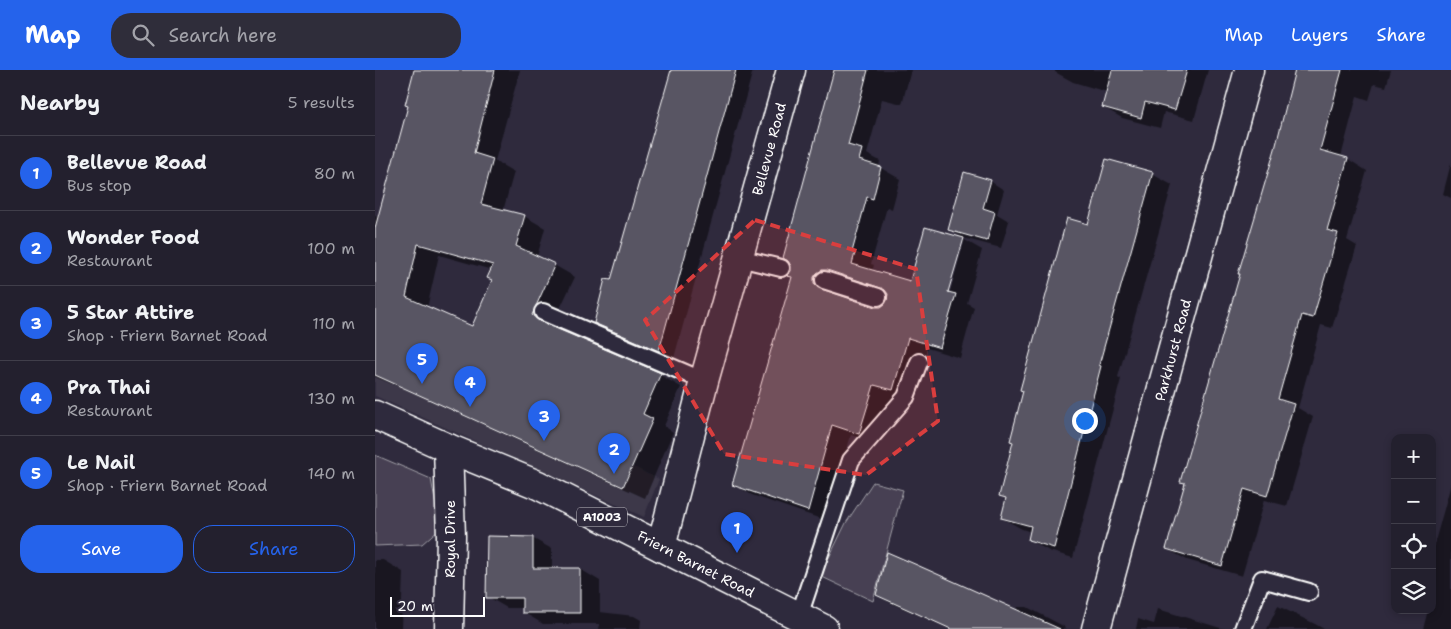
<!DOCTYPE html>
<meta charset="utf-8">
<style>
:root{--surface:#23202e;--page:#2f2d3a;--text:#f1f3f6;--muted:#a3a3aa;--line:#403e4a;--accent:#2563eb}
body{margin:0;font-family:"Shantell Sans",sans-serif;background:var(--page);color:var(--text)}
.controls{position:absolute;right:15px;bottom:15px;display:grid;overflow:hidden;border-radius:10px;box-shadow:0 2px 8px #0003}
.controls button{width:45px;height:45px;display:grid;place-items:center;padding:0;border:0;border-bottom:1px solid var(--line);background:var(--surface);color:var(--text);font:25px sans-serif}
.scale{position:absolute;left:15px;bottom:12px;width:95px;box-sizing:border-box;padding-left:5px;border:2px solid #fff;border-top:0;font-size:14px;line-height:18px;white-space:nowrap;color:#fff;-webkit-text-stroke:4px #2f2a3d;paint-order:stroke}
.you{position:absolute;left:709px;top:350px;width:18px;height:18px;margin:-12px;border:4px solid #fff;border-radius:50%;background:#1a73e8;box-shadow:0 0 0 8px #1a73e833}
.badge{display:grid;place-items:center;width:32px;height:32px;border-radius:50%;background:var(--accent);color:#fff;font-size:16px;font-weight:700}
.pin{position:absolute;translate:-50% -41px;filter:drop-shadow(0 1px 2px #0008)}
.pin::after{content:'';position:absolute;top:26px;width:18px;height:15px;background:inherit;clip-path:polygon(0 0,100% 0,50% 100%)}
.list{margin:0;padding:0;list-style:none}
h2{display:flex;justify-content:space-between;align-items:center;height:65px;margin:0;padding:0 20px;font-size:21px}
h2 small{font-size:16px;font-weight:400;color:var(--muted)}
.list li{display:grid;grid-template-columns:32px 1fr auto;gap:15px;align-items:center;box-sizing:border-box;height:75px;padding:0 20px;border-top:1px solid var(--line)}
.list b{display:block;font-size:19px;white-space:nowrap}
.list p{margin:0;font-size:16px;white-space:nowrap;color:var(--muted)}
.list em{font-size:16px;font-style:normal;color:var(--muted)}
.actions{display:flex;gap:10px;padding:15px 20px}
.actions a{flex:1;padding:11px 0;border:1px solid var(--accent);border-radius:20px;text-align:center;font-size:18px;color:var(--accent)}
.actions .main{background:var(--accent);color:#fff}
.icon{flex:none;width:28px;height:28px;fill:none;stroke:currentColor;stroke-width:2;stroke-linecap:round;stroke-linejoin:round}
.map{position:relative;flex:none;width:1076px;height:559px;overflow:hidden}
header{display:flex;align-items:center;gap:30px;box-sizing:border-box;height:70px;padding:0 25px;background:var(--accent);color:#fff}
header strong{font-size:24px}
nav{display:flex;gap:28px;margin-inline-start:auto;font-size:18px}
.search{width:350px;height:45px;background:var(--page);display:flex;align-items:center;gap:12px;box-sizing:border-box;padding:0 18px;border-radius:20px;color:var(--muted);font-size:19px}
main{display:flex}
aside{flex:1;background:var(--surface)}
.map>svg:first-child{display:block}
</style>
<header>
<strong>Map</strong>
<div class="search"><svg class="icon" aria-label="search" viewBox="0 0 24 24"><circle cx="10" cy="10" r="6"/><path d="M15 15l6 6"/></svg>Search here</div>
<nav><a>Map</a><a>Layers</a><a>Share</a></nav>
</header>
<main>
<aside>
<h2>Nearby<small>5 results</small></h2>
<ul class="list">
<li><span class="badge">1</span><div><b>Bellevue Road</b><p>Bus stop</p></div><em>80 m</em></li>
<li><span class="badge">2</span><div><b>Wonder Food</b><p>Restaurant</p></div><em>100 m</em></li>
<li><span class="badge">3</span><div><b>5 Star Attire</b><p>Shop · Friern Barnet Road</p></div><em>110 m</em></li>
<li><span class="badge">4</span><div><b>Pra Thai</b><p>Restaurant</p></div><em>130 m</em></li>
<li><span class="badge">5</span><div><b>Le Nail</b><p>Shop · Friern Barnet Road</p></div><em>140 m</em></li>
</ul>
<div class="actions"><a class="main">Save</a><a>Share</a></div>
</aside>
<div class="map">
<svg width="1076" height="559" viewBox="0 0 1076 559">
<rect width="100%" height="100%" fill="#2f2a3d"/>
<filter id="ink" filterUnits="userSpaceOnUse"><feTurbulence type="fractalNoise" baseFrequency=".02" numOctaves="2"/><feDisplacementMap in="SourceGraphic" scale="10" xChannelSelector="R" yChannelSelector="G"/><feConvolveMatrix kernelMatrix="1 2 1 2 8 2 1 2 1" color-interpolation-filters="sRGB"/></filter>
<g filter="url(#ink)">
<path fill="#3c3749" d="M0 276 17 281 284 409 269 447 0 326Z"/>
<path fill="#464152" stroke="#a2a0a8" d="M0 385 56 409 65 458 47 474 0 476Z
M498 412 528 420 498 531 445 506 471 453Z"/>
<path fill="#0007" fill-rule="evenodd" d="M40 0H145L120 91 139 102 128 141 149 146 170 158 162 187 179 195 200 207 179 251 177 257 285 305 306 317 289 356 298 362 270 428 34 321 0 307V146L4 147 34 37 31 35ZM64 185 117 200 118 210 97 258 52 238Z
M297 0H378L299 288 234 260 220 252 237 212Z
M458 0H536L527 34 507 29 492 84 505 91 504 97 525 109 517 139 512 137 496 194 499 195 497 202 536 213 588 169 607 180 592 233 599 237 585 288 552 278 537 330 518 325 504 374 476 365 452 451 377 425 358 414 418 208 413 206 417 201 458 10 455 9ZM586 172H589L573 229 570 228ZM472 211 513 224 514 231 510 236 505 238H500L458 225V219Z
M680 0H833L819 50 789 42 785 58 747 48 728 37 732 22 698 12 680 2Z
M922 0H1016L1011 17 999 14 994 30 982 26 966 87 973 89 992 101 972 170 982 176 957 258 946 255 923 338 938 347 912 436 889 430 867 506 812 490 792 479 811 414 806 411 901 79Z
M1076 93V128L1068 124Z
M777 104 797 115 743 307 746 309 698 488 674 481 654 470 656 462 647 459 627 448 632 429 626 426 713 156Z
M615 111 629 120 622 144 634 151 626 178 588 168 574 159Z
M1076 414V559H1048L1053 540H1057V482Z
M157 468 177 479V499H205L225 511V542L259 546 266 550 265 559H224L225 554H168L148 542V538H132L113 527Z
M0 490H8L28 502 26 559H0Z
M502 525 641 541 643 537H652L690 557 689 559H575L516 533Z
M903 536 940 554 949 559H892Z
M783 539 849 559H761L763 549 779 554Z"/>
<path fill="#595564" stroke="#fff" fill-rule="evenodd" d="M39 0H120L99 83 118 89 106 134 150 145 141 176 180 194 157 245 164 251 286 303 268 344 278 349 248 417 0 305V158L33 36 30 35ZM43 174 118 195 112 208 117 210 97 256 31 227Z
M296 0H361L284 281 219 253 230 209 236 210Z
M459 0H493L473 75 487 79 484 90 506 97 498 129 492 127 477 182 480 183 477 194 535 211 550 157 589 168 573 222 581 224 565 278 533 268 518 320 499 315 484 364 457 355 433 441 357 415 417 207 412 206 416 201V196L413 191 408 188ZM447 200H452L506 218 510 220 513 224 512 230 510 234 506 237H500L446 219 442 217 439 213V207L442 203Z
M737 0H812L800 40 770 32 766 48 727 37Z
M920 0H967L945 80 973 88 952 160 963 163 938 248 927 245 903 329 919 334 892 426 869 419 847 496 791 479 810 413 805 412 865 204H863L900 79Z
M731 89 778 102 724 295 726 296 679 478 653 470 656 456 626 448 631 428 624 426 638 372 635 371 648 321 645 320 692 148 713 154Z
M589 102 616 110 608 138 620 142 612 171 573 160Z
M112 466 158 467V498H205V543H147V528H111Z
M512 482 542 495 685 559H576L501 525Z"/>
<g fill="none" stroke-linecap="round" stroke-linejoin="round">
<g stroke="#fff" stroke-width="20">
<path id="service" d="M364 188 406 198
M449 210 503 227
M168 242 329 311
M424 546 476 390 531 327 544 292
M868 559 887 509 934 522"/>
</g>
<g stroke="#fff" stroke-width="31">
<path id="minor" d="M73 378 76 466 74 559
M286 477 329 311 416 0
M721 559 874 0"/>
</g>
<g stroke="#fff" stroke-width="31">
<path id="primary" d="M0 345 73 378 163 415 449 559"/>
</g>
<use href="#service" stroke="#2f2a3d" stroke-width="16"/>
<use href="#minor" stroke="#2f2a3d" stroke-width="28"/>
<use href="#primary" stroke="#2f2a3d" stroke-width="28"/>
</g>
</g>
<path fill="#da3e3e" fill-opacity="0.2" stroke="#da3e3e" stroke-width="4" stroke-dasharray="10 6" stroke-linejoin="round" d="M380 150 541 199 563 351 491 405 349 384 270 250Z"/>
<g text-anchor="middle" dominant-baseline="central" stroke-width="4" stroke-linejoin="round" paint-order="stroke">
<rect fill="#2f2a3d" stroke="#c1bfc5" stroke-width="1" x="202" y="437.5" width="50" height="19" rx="4"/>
<g font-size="12" font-weight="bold" fill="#fff">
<text x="227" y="447">A1003</text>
</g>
<g font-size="14" fill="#fff" stroke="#2f2a3d">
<text transform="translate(394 79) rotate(-75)">Bellevue Road</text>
<text transform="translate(798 280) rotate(-75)">Parkhurst Road</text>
<text transform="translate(75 469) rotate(-90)">Royal Drive</text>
<text transform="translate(321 494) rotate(27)">Friern Barnet Road</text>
</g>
</g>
</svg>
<div class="controls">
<button>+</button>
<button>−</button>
<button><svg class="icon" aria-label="locate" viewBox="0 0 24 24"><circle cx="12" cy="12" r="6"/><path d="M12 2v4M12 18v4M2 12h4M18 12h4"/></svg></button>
<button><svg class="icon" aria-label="layers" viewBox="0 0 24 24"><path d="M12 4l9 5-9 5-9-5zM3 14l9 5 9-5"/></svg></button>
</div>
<div class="scale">20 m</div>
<div class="you"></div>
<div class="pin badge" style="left:362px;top:483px">1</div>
<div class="pin badge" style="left:239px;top:404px">2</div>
<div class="pin badge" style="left:169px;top:371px">3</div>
<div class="pin badge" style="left:95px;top:337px">4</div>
<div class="pin badge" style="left:47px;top:314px">5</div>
</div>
</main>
